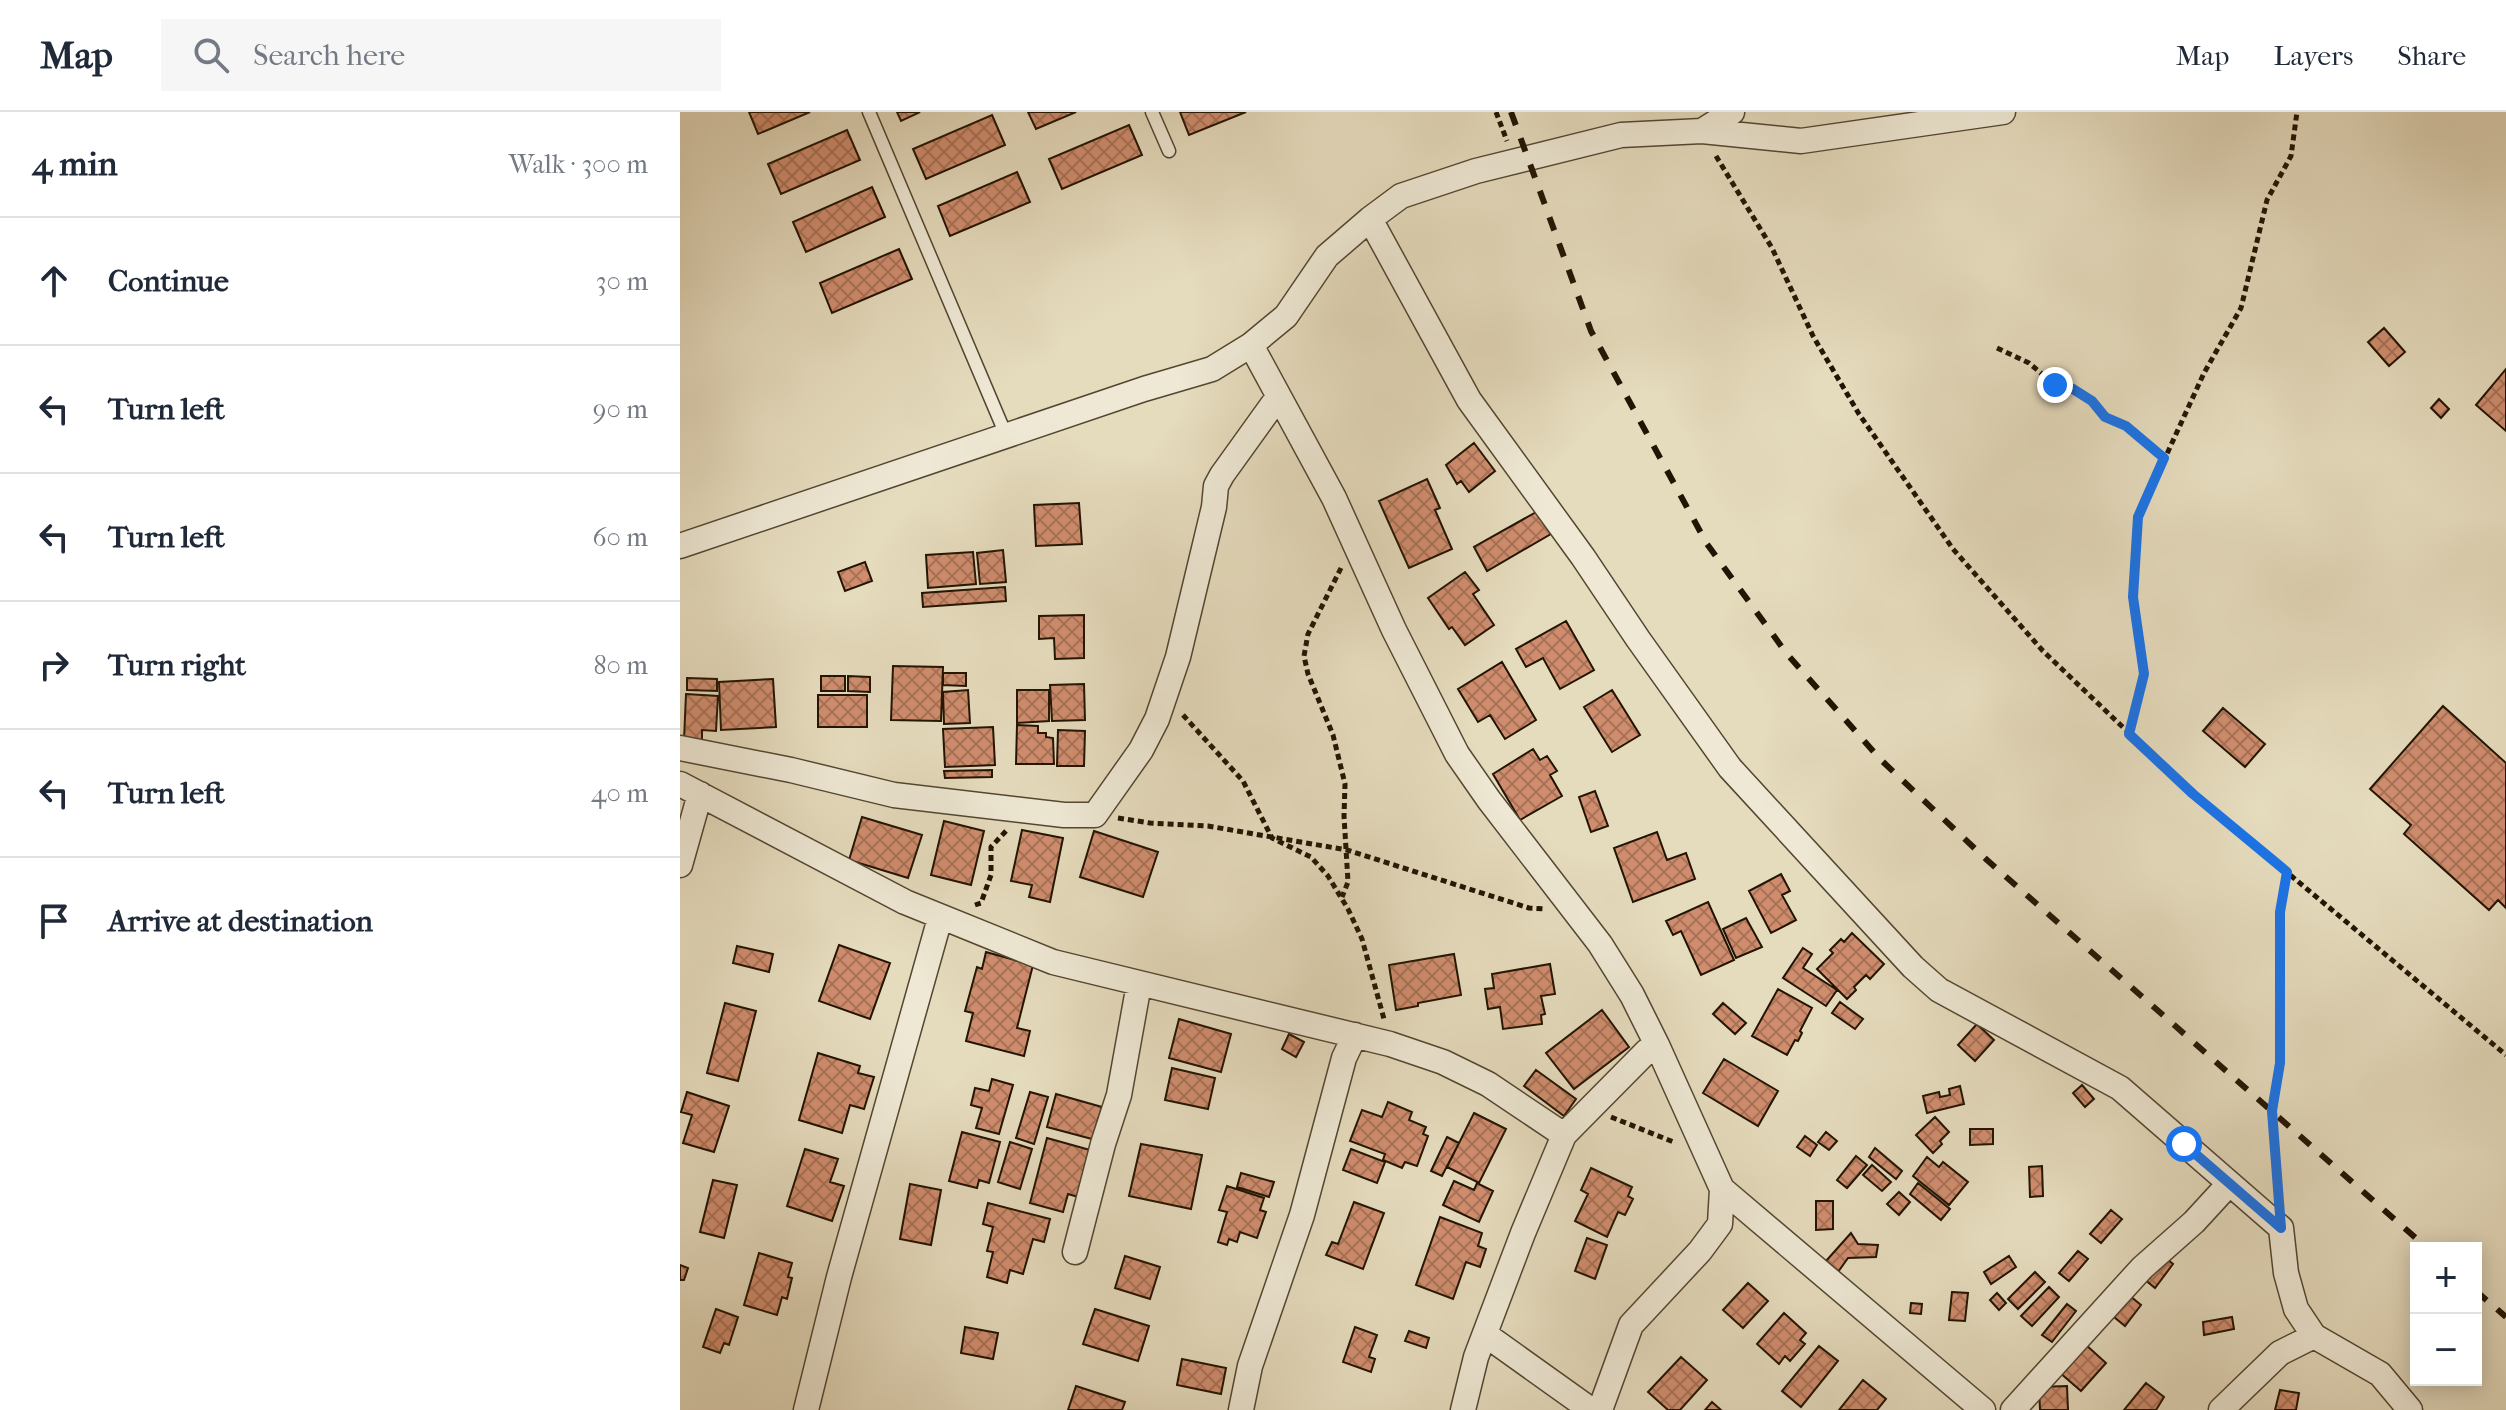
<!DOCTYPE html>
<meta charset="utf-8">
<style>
:root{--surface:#fff;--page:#f6f6f7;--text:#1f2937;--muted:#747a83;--line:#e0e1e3}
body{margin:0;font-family:"IM FELL French Canon",serif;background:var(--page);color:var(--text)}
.controls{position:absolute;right:24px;bottom:24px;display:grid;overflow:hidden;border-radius:0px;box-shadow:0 4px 20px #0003}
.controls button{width:72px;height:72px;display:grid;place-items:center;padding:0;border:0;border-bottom:2px solid var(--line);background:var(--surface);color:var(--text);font:40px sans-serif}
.stop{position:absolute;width:24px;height:24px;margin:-18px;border:6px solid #1a73e8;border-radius:50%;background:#fff}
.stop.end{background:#1a73e8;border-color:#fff;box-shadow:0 2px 8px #0008}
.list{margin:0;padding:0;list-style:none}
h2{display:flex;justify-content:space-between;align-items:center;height:104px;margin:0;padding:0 32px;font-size:34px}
h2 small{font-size:26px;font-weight:400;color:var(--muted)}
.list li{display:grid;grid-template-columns:52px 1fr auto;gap:24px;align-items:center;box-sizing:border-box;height:128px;padding:0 32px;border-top:2px solid var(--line)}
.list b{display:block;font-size:30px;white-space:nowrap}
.list em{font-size:26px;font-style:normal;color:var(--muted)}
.icon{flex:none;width:44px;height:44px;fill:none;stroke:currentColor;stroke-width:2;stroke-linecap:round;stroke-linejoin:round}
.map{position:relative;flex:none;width:1826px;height:1298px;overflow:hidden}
header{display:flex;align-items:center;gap:48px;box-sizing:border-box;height:112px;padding:0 40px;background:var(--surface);border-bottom:2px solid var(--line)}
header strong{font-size:38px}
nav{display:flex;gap:44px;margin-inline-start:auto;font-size:28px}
.search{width:560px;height:72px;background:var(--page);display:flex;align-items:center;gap:20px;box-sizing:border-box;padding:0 28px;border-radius:0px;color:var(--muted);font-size:30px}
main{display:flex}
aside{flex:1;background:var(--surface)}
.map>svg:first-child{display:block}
</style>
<header>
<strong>Map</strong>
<div class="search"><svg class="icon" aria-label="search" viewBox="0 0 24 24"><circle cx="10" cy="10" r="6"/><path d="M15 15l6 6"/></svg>Search here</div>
<nav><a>Map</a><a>Layers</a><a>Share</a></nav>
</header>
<main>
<aside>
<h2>4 min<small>Walk · 300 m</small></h2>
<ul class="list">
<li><svg class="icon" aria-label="ahead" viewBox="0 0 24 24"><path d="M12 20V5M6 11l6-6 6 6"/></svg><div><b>Continue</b></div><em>30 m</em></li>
<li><svg class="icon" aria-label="left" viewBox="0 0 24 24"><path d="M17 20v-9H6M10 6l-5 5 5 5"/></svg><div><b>Turn left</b></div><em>90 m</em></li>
<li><svg class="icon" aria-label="left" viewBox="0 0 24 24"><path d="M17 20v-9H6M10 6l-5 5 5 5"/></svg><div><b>Turn left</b></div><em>60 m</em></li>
<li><svg class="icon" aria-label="right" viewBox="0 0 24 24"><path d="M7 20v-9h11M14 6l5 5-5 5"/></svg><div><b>Turn right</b></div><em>80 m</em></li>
<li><svg class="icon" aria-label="left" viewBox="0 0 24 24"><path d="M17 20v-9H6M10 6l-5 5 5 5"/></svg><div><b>Turn left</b></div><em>40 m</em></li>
<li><svg class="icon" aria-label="arrive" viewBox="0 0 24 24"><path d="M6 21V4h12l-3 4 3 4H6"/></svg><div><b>Arrive at destination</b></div></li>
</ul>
</aside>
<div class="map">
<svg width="1826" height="1298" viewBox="0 0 1826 1298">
<defs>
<pattern id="building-cross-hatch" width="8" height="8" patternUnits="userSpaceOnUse" patternTransform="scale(2)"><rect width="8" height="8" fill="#d08d6e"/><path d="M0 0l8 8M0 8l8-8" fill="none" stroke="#a87258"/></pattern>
</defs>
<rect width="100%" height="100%" fill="#e5dbbd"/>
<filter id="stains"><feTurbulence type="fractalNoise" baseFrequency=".0025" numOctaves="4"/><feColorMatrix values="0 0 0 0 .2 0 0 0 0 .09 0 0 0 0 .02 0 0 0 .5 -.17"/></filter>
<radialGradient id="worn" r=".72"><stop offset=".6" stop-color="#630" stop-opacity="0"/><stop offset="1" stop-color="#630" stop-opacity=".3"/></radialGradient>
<path fill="url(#building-cross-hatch)" stroke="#221402" stroke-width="2" d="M69 0H130L78 22Z
M217 0H240L221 9Z
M348 0H396L356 17Z
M500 0H566L509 23Z
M312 3 325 33 246 67 233 37Z
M449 13 462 43 382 77 369 47Z
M167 18 180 48 101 82 88 52Z
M337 60 350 90 270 124 258 94Z
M192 75 205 105 126 140 113 110Z
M219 137 232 167 152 201 140 171Z
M1704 216 1725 240 1709 254 1688 230Z
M1826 257V319L1796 293Z
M1759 287 1769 297 1761 306 1751 296Z
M794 331 815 359 789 380 781 369 777 372 766 353Z
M747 367 760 396 755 398 772 437 729 456 699 389Z
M399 391 402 432 356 434 354 393Z
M858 399 871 422 807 459 794 435Z
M323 438 326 470 300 472 297 441Z
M293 440 296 472 248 476 246 443Z
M185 450 192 469 165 479 158 460Z
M785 460 799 478 793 482 814 513 785 533 772 515 769 517 748 486Z
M325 475 326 489 243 495 242 481Z
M404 503V546L375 547 374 526 359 527V504Z
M886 509 914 558 880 577 863 546 846 555 836 537Z
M822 550 856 608 825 627 810 603 798 610 778 577Z
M213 554 263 555 261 609 211 608Z
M263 561H286V574L263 573Z
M141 564H165V579H141Z
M168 564 190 565V580L168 579Z
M7 566 37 567V579L7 578Z
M93 567 96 615 41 618 39 570Z
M404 572 405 608 372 609 370 573Z
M288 578 290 611 264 612 263 580Z
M337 578H369V609L337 611Z
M932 578 960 623 932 640 904 595Z
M6 582 38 584 36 619 22 618V629L4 628Z
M138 583H187V615H138Z
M1763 594 1826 651V796L1818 788 1809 798 1724 722 1731 713 1690 677Z
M1543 596 1585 632 1565 655 1523 619Z
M337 613 358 614V621H366V625L373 626 374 652H336Z
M313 615 315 653 265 655 263 617Z
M378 618 405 619 404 654H377Z
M853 637 860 648 867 644 877 659 870 663 882 684 840 708 813 662Z
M312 658V665L265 666 264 659Z
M915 679 928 714 911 720 899 685Z
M182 705 242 723 228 766 169 748Z
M264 709 304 719 291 773 251 763Z
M342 718 383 726 370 790 349 785 352 773 331 769Z
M414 719 478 740 463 785 400 765Z
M977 720 987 748 1006 741 1015 767 953 790 934 736Z
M1101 762 1110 779 1102 783 1116 808 1091 821 1069 779Z
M1028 790 1054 848 1021 863 1001 819 993 823 986 809Z
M1066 806 1082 835 1056 846 1043 817Z
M1172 821 1204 852 1190 867 1186 863 1174 875 1176 878 1167 887 1137 857 1153 841 1150 838 1161 827 1164 830Z
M159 833 210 851 190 907 139 889Z
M57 834 93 842 89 860 53 851Z
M1123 836 1132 842 1123 856 1157 878 1146 894 1103 866Z
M306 840 353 853 337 916 350 919 344 944 286 929 293 901 285 899 297 855 302 857Z
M774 842 781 883 738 891V894L716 898 709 853Z
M870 852 875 882 861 884 865 902 861 903 862 912 823 917 820 895 808 897 805 877 814 876 812 862Z
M1098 877 1132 896 1120 919 1122 921 1118 929 1115 928 1107 943 1072 924Z
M1160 890 1183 907 1175 917 1152 901Z
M45 891 76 899 58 969 27 961Z
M1043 891 1066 911 1055 922 1033 902Z
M922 898 949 935 894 977 866 941Z
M499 907 551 922 541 960 489 946Z
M1297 912 1314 928 1295 949 1278 933Z
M609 922 624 930 616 945 602 937Z
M138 941 180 954 178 961 194 965 184 997 170 993 162 1021 119 1008Z
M1044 947 1098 979 1078 1014 1023 981Z
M492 956 535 966 528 997 485 988Z
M856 958 896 987 884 1004 844 974Z
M312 967 333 973 319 1022 296 1016 302 996 291 993 295 976 309 979Z
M1402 973 1414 987 1405 995 1393 981Z
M1280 974 1284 992 1247 1001 1243 984 1259 980 1260 985 1270 983 1269 977Z
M7 980 49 994 34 1040 3 1031 12 1003 1 1000Z
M350 980 368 985 354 1032 336 1026Z
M376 982 422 995 412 1027 367 1015Z
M708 990 732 1000 729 1008 746 1015 743 1022 748 1024 737 1054 725 1050 722 1056 703 1048 705 1042 670 1029 682 998 702 1005Z
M794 1001 826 1017 799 1071 767 1055Z
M1255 1005 1269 1020 1260 1029 1262 1032 1253 1041 1236 1023Z
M1290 1017H1313V1032L1290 1033Z
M282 1020 320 1030 309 1071 299 1068 297 1076 269 1069Z
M1146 1020 1157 1029 1149 1038 1138 1030Z
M1125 1024 1137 1033 1130 1044 1117 1035Z
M767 1025 779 1031 762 1064 751 1059Z
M367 1026 410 1038 398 1085 388 1082 383 1100 350 1091Z
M330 1030 352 1037 340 1077 318 1070Z
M461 1032 522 1043 511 1097 449 1084Z
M1195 1036 1222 1059 1216 1067 1189 1045Z
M125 1037 158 1047 150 1070 164 1074 152 1109 107 1094Z
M671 1037 705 1050 697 1071 663 1058Z
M1176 1044 1187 1053 1167 1076 1157 1068Z
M1247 1045 1259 1055 1263 1050 1288 1070 1269 1093 1233 1064Z
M1192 1053 1211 1070 1202 1079 1183 1063Z
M1362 1054 1363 1084 1350 1085 1349 1055Z
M911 1056 952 1075 948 1084 953 1087 945 1103 938 1100 927 1125 895 1109 908 1082 901 1078Z
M561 1061 594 1070 589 1085 557 1075Z
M33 1068 57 1073 44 1126 20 1120Z
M774 1069 794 1078 797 1071 813 1079 799 1110 763 1093Z
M1238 1071 1270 1097 1261 1108 1230 1082Z
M230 1072 261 1078 251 1133 220 1127Z
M547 1074 584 1086 580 1098 586 1100 577 1126 560 1120 557 1130 549 1127 547 1133 538 1130 547 1100 539 1098Z
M1219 1080 1230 1090 1219 1103 1207 1092Z
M1136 1089H1153V1117L1136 1118Z
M674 1090 704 1101 683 1157 646 1143 652 1130 658 1132Z
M308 1091 370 1107 364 1130 353 1127 343 1162 330 1158 327 1171 307 1165 313 1140 307 1139 313 1115 303 1112Z
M1431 1098 1442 1107 1421 1131 1410 1122Z
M760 1105 802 1121 798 1134 806 1137 800 1155 786 1150 773 1187 736 1173Z
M1171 1121 1178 1132 1198 1133 1196 1145 1168 1146 1158 1160 1146 1149Z
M907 1126 927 1133 915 1167 895 1159Z
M1398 1139 1408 1147 1389 1169 1379 1161Z
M79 1141 112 1151 108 1165 112 1166 107 1187 102 1185 97 1203 64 1193Z
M1482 1143 1493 1152 1475 1176 1463 1166Z
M445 1144 480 1155 470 1187 435 1176Z
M1329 1144 1336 1155 1311 1172 1304 1160Z
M0 1153 8 1156 4 1168H0Z
M1355 1160 1365 1170 1338 1197 1328 1187Z
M1068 1171 1088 1189 1063 1216 1043 1198Z
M1369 1175 1379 1185 1352 1214 1341 1204Z
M1272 1180 1288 1181 1285 1209 1269 1208Z
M1317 1181 1326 1191 1319 1198 1310 1188Z
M1450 1184 1461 1193 1445 1214 1434 1205Z
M1231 1191 1242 1192 1241 1202 1230 1201Z
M1387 1192 1396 1199 1372 1230 1362 1223Z
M36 1197 58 1205 49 1233 44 1231 40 1241 23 1235Z
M415 1197 469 1214 458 1249 403 1232Z
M1104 1201 1126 1221 1120 1228 1125 1232 1110 1249 1105 1244 1099 1252 1077 1232Z
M1552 1205 1554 1217 1524 1223 1523 1210Z
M285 1215 318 1221 313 1247 281 1241Z
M675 1215 697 1223 689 1245 695 1247 691 1260 663 1250Z
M729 1219 749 1226 746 1236 725 1229Z
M1405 1232 1426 1251 1401 1279 1379 1260Z
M1139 1234 1158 1249 1121 1295 1102 1279Z
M1001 1245 1027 1268 1000 1298H988L968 1280Z
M502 1247 546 1256 541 1282 497 1273Z
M1183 1268 1206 1287 1197 1298H1159Z
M1466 1271 1484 1285 1476 1298H1444Z
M396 1274 445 1290 442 1298H388Z
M1387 1274 1388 1298H1360L1359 1275Z
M1600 1278 1619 1281 1616 1298H1595Z
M1032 1290 1041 1298H1025Z"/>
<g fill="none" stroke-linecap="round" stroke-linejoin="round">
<g stroke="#534631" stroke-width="15">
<path id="lane" d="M189 0 326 323
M472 0 489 39"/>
</g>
<g stroke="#534631" stroke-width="27">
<path id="street" d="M1022 19 1052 0
M690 107 789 288 903 445 958 527 1050 656 1233 855 1259 878 1440 976 1601 1116 1606 1161 1616 1197 1634 1224 1700 1262 1730 1298
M571 233 654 386 714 518 777 642 809 688 920 832 952 883 977 933 1042 1077
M0 434 464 277 532 257 571 233 606 204 647 144 690 107 721 84 796 59 941 23 1022 19 1121 29 1323 0
M0 636 111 658 214 683 384 703H415L461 638 477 607 498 545 534 395 536 374 542 363 598 285
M0 672 225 790 373 850 710 932 763 950 808 972 884 1023
M0 753 20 682
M395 1140 423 1032 439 983 459 872
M806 1223 911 1298
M126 1298 159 1165 260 806
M561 1298 570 1254 622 1103 664 946 675 923
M783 1298 796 1245 843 1121 884 1023 967 939 977 933
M920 1298 951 1213 1020 1139 1040 1112 1042 1077 1303 1298
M1333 1298 1462 1156 1514 1110 1548 1073
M1541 1298 1600 1241 1634 1224"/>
</g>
<path stroke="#221402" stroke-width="5" stroke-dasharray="6 4" stroke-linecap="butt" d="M816 0 827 29
M1036 44 1092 136 1133 224 1179 302 1273 437 1363 539 1513 682 1826 943
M1317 236 1349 251 1375 273 1393 277 1412 289 1425 305 1446 314 1484 346
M661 456 628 522 624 544 628 562 653 623 665 672 664 704 668 770 662 785
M503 603 563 669 592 726 631 745 648 764 668 797 682 827 704 907
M1449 622 1464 562 1453 485 1458 405 1524 261 1561 196 1587 88 1611 44 1617 0
M438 706 470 711 528 714 667 738 849 796 865 797
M295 793 301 791 311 763V735L326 719
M931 1005 996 1031
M1600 1083 1592 999 1600 951V800L1607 760"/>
<use href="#lane" stroke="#eee8d4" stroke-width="12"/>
<use href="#street" stroke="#eee8d4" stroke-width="24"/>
<path stroke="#221402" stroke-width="6" stroke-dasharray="14 14" stroke-linecap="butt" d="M831 0 911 219 1027 432 1107 542 1201 648 1307 748 1747 1136
M1796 1179 1826 1205"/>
</g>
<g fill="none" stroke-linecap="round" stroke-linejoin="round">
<path stroke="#1a73e8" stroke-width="10" d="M1375 273 1393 277 1412 289 1425 305 1446 314 1484 346 1458 405 1453 485 1464 562 1449 622 1513 682 1607 760 1600 800V951L1592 999 1601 1116 1504 1032"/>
</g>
<rect width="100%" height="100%" filter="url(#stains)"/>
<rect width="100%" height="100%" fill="url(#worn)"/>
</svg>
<div class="controls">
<button>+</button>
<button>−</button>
</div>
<div class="stop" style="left:1504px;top:1032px"></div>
<div class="stop end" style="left:1375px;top:273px"></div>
</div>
</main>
